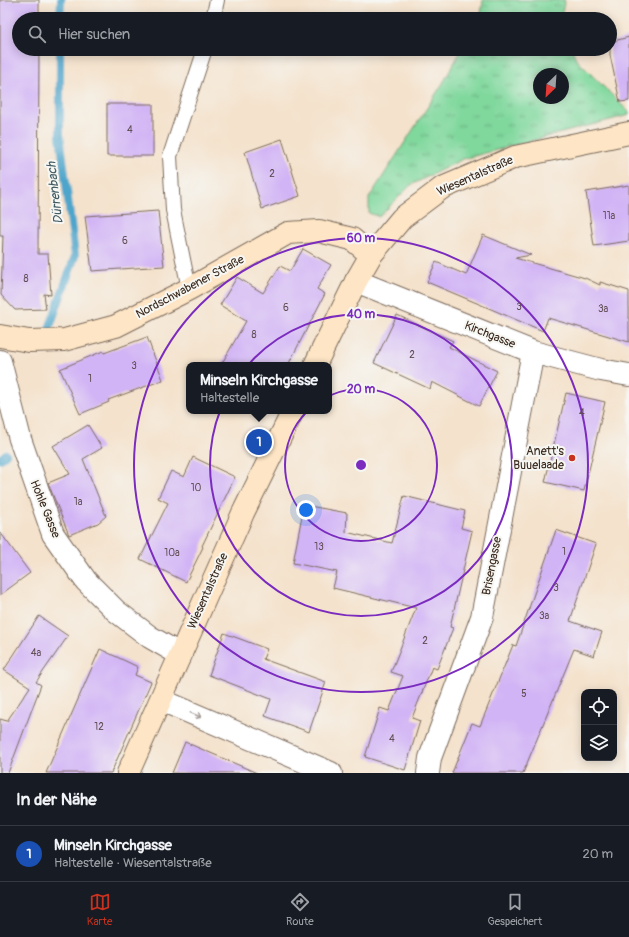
<!DOCTYPE html>
<html lang="de">
<meta charset="utf-8">
<style>
:root{--surface:#171b24;--page:#242831;--text:#f1f3f6;--muted:#9ea1a6;--line:#363941;--accent:#c8321e}
body{margin:0;font-family:Pangolin,sans-serif;background:var(--page);color:var(--text)}
.controls{position:absolute;right:12px;bottom:12px;display:grid;overflow:hidden;border-radius:8px;box-shadow:0 2px 10px #0003}
.controls button{width:36px;height:36px;display:grid;place-items:center;padding:0;border:0;border-bottom:1px solid var(--line);background:var(--surface);color:var(--text);font:20px sans-serif}
.compass{position:absolute;left:533px;top:68px;width:36px;height:36px;border-radius:50%;background:var(--surface);box-shadow:0 2px 10px #0003;rotate:205deg}
.you{position:absolute;left:306px;top:510px;width:14px;height:14px;margin:-10px;border:3px solid #fff;border-radius:50%;background:#1a73e8;box-shadow:0 0 0 6px #1a73e833}
.badge{display:grid;place-items:center;width:26px;height:26px;border-radius:50%;background:var(--accent);color:#fff;font-size:13px;font-weight:700}
.pin{position:absolute;translate:-50% -50%;border:2px solid #fff;box-shadow:0 1px 4px #0006}
.popup{position:absolute;left:186px;top:362px;width:146px;height:52px;box-sizing:border-box;display:grid;place-content:center;border-radius:8px;background:var(--surface);filter:drop-shadow(0 1px 3px #0005);font-size:13px;white-space:nowrap;color:var(--muted)}
.popup b{font-size:15px;color:var(--text)}
.popup::after{content:'';position:absolute;left:50%;top:100%;margin-left:-8px;border:8px solid transparent;border-top-color:var(--surface)}
.list{margin:0;padding:0;list-style:none}
h2{display:flex;justify-content:space-between;align-items:center;height:52px;margin:0;padding:0 16px;font-size:17px}
h2 small{font-size:13px;font-weight:400;color:var(--muted)}
.list li{display:grid;grid-template-columns:26px 1fr auto;gap:12px;align-items:center;box-sizing:border-box;height:56px;padding:0 16px;border-top:1px solid var(--line)}
.list b{display:block;font-size:15px;white-space:nowrap}
.list p{margin:0;font-size:13px;white-space:nowrap;color:var(--muted)}
.list em{font-size:13px;font-style:normal;color:var(--muted)}
.icon{flex:none;width:22px;height:22px;fill:none;stroke:currentColor;stroke-width:2;stroke-linecap:round;stroke-linejoin:round}
.map{position:relative;flex:none;width:629px;height:773px;overflow:hidden}
.search{position:absolute;background:var(--surface);box-shadow:0 2px 10px #0003;left:12px;right:12px;top:12px;height:44px;display:flex;align-items:center;gap:10px;box-sizing:border-box;padding:0 14px;border-radius:22px;color:var(--muted);font-size:15px}
.sheet{height:108px;background:var(--surface)}
nav{display:flex;justify-content:space-around;align-items:center;box-sizing:border-box;height:56px;border-top:1px solid var(--line);background:var(--surface);font-size:11px;color:var(--muted)}
nav a{display:grid;justify-items:center;gap:2px}
nav .on{color:var(--accent)}
.map>svg:first-child{display:block}
</style>
<div class="map">
<svg width="629" height="773" viewBox="0 0 629 773">
<defs>
<pattern id="grass-tufts" width="24" height="20" patternUnits="userSpaceOnUse"><rect width="24" height="20" fill="#80d89d"/><path d="M3 7l-1-3M5 7V3M7 7l1-3M15 17l-1-3M17 17v-4M19 17l1-3" fill="none" stroke="#6aaf7f"/></pattern>
</defs>
<rect width="100%" height="100%" fill="#f6f6f2"/>
<filter id="ink" filterUnits="userSpaceOnUse"><feTurbulence type="fractalNoise" baseFrequency=".025" numOctaves="2"/><feDisplacementMap in="SourceGraphic" scale="8" xChannelSelector="R" yChannelSelector="G"/><feConvolveMatrix kernelMatrix="1 2 1 2 8 2 1 2 1" color-interpolation-filters="sRGB"/></filter>
<filter id="wash" filterUnits="userSpaceOnUse"><feTurbulence type="fractalNoise" baseFrequency=".012" numOctaves="4" result="noise"/><feDisplacementMap in="SourceGraphic" scale="16" xChannelSelector="R" yChannelSelector="G"/><feGaussianBlur stdDeviation="0.9" result="paint"/><feColorMatrix in="noise" values="0 0 0 0 0 0 0 0 0 0 0 0 0 0 0 0 0 1.4 0 .05"/><feComposite in="paint" operator="in"/></filter>
<g filter="url(#wash)">
<rect width="100%" height="100%" fill="#f4e2cc"/>
<path fill="url(#grass-tufts)" stroke="#5e815e" fill-rule="evenodd" d="M483 0H565L560 19H479L481 14Z
M462 49H572L576 59 629 112V115L463 159 411 185 379 217 369 213V198L443 83ZM539 74H563V98H539Z"/>
<g fill="none" stroke-linecap="round" stroke-linejoin="round">
<path stroke="#4ea5cb" stroke-width="8" d="M60 19 61 0
M49 329 75 256 60 135V49
M0 459 6 454"/>
</g>
<g id="blocks">
<path fill="#d1b4f5" d="M0 0H39V19H19V49H39L38 254H48L51 295 44 294 46 309 15 310 1 295 3 236H0Z
M629 37V101L620 102 610 55V42Z
M107 104H153V156H107Z
M282 139 300 196 262 209 245 152Z
M629 185V241L594 246 586 192Z
M158 211 164 266 92 271 85 216Z
M483 235 531 255 515 258 585 278 600 285V282L629 291V342L548 318 543 331 427 282 436 262 466 275Z
M303 249 331 265 317 289 325 294 288 365H221L246 321 220 305 237 277 263 293 280 266 290 271Z
M397 315 453 341 449 347 497 371 479 406 432 382 430 389 374 363Z
M147 337 163 380 108 400 109 402 80 414 60 369 103 351 104 353Z
M566 393 605 402 584 491 545 482Z
M88 425 102 448 83 459 106 516 98 523 69 535 48 483 70 474 53 446Z
M193 457 235 477 202 546 203 547 186 582 140 559 168 503 158 498 171 471 184 477Z
M404 496 465 511 461 528 472 531 450 627 453 628 437 669 432 667 412 718 420 721 405 770 365 757 380 708 389 711 403 676 391 672 416 608 333 588 337 572 293 563 304 505 347 513 346 532 392 543Z
M556 530 596 544 570 621 602 632 594 656 574 649 523 773H452L472 723 480 726 513 645 516 646Z
M0 532 30 573 0 595Z
M39 616 68 636 36 682 41 685 8 773H0V719L7 721 30 687 4 670Z
M224 633 267 649 263 659 326 682 309 732 265 716 271 699 209 675Z
M100 649 138 667 135 675 151 682 111 773H46Z
M185 742 257 773H172Z"/>
</g>
</g>
<g filter="url(#ink)">
<use href="#blocks" fill-opacity="0" stroke="#7c6a5b" stroke-width="1"/>
<g fill="none" stroke-linecap="round" stroke-linejoin="round">
<g stroke="#7c6a5b" stroke-width="16">
<path id="lane" d="M213 19 217 0
M189 289 173 210 170 156 205 49"/>
</g>
<g stroke="#7c6a5b" stroke-width="24">
<path id="street" d="M356 281 533 352 601 370 629 375
M0 361 20 439 53 534 86 581 116 611 150 637 181 655
M161 700 331 773
M428 773 430 758 482 617 533 352"/>
</g>
<g stroke="#7c6a5b" stroke-width="24">
<path id="secondary" d="M0 336 29 341 64 340 116 326 189 289 288 233 319 231 352 239 371 255
M315 365 356 281 371 255 402 218 442 188 515 157 629 133
M128 773 243 513 293 411"/>
</g>
<use href="#lane" stroke="#fff" stroke-width="14"/>
<use href="#street" stroke="#fff" stroke-width="22"/>
<use href="#secondary" stroke="#fde5c5" stroke-width="22"/>
</g>
<defs><path id="oneway-shaft" d="M-6 0H5M1.5-3L5.5 0L1.5 3" fill="none" stroke-width="1.6" stroke-linecap="round" stroke-linejoin="round"/></defs>
<use stroke="#a79f9a" href="#oneway-shaft" transform="translate(196 715) rotate(23)"/>
</g>
<g fill="none" stroke="#7b2cbf" stroke-width="2">
<circle cx="361" cy="465" r="76"/>
<circle cx="361" cy="465" r="151"/>
<circle cx="361" cy="465" r="227"/>
</g>
<circle fill="#c8321e" stroke="#f6f6f2" stroke-width="1.5" cx="572" cy="458" r="4"/>
<g text-anchor="middle" dominant-baseline="central" stroke-width="4" stroke-linejoin="round" paint-order="stroke">
<g font-size="10" fill="#604c54">
<text x="130" y="130">4</text>
<text x="272" y="174">2</text>
<text x="609" y="216">11a</text>
<text x="125" y="241">6</text>
<text x="26" y="279">8</text>
<text x="519" y="307">3</text>
<text x="286" y="308">6</text>
<text x="603" y="309">3a</text>
<text x="254" y="335">8</text>
<text x="412" y="355">2</text>
<text x="134" y="366">3</text>
<text x="90" y="379">1</text>
<text x="582" y="413">4</text>
<text x="196" y="488">10</text>
<text x="78" y="502">1a</text>
<text x="319" y="547">13</text>
<text x="564" y="552">1</text>
<text x="172" y="553">10a</text>
<text x="556" y="588">3</text>
<text x="544" y="616">3a</text>
<text x="425" y="641">2</text>
<text x="36" y="653">4a</text>
<text x="524" y="694">5</text>
<text x="99" y="727">12</text>
<text x="392" y="739">4</text>
</g>
<g font-size="12" fill="#3b2a1e" stroke="#f6f6f2">
<text transform="translate(475 176) rotate(-24)">Wiesentalstraße</text>
<text transform="translate(190 287) rotate(-28)">Nordschwabener Straße</text>
<text transform="translate(490 335) rotate(22)">Kirchgasse</text>
<text transform="translate(45 509) rotate(68)">Hohle Gasse</text>
<text transform="translate(492 566) rotate(-79)">Brisengasse</text>
<text transform="translate(208 591) rotate(-66)">Wiesentalstraße</text>
</g>
<g font-size="12" fill="#3b2a1e" stroke="#f6f6f2" text-anchor="end">
<text x="564" y="451">Anett's<tspan x="564" dy="14">Buuelaade</tspan></text>
</g>
<g font-size="13" font-style="italic" fill="#435b63" stroke="#f6f6f2">
<text transform="translate(55 193) rotate(-97)">Dürrenbach</text>
</g>
</g>
<circle cx="361" cy="465" r="6" fill="#7b2cbf" stroke="#f6f6f2" stroke-width="2"/>
<g font-size="12" text-anchor="middle" font-weight="bold" fill="#7b2cbf" stroke="#f6f6f2" stroke-width="4" stroke-linejoin="round" paint-order="stroke">
<text x="361" y="242">60 m</text>
<text x="361" y="318">40 m</text>
<text x="361" y="393">20 m</text>
</g>
</svg>
<div class="controls">
<button><svg class="icon" aria-label="locate" viewBox="0 0 24 24"><circle cx="12" cy="12" r="6"/><path d="M12 2v4M12 18v4M2 12h4M18 12h4"/></svg></button>
<button><svg class="icon" aria-label="layers" viewBox="0 0 24 24"><path d="M12 4l9 5-9 5-9-5zM3 14l9 5 9-5"/></svg></button>
</div>
<svg class="compass" viewBox="-18 -18 36 36"><path d="M0-13l5 13h-10z" fill="#e53935"/><path d="M0 13l5-13h-10z" fill="#9ea1a6"/></svg>
<div class="you"></div>
<div class="pin badge" style="left:259px;top:442px;background:#1a4fb4">1</div>
<div class="popup"><b>Minseln Kirchgasse</b>Haltestelle</div>
<div class="search"><svg class="icon" aria-label="search" viewBox="0 0 24 24"><circle cx="10" cy="10" r="6"/><path d="M15 15l6 6"/></svg>Hier suchen</div>
</div>
<section class="sheet">
<h2>In der Nähe<small></small></h2>
<ul class="list">
<li><span class="badge" style="background:#1a4fb4">1</span><div><b>Minseln Kirchgasse</b><p>Haltestelle · Wiesentalstraße</p></div><em>20 m</em></li>
</ul>
</section>
<nav>
<a class="on"><svg class="icon" aria-label="map" viewBox="0 0 24 24"><path d="M3 6l6-2 6 2 6-2v14l-6 2-6-2-6 2zM9 4v14M15 6v14"/></svg>Karte</a>
<a><svg class="icon" aria-label="directions" viewBox="0 0 24 24"><path d="M12 3l9 9-9 9-9-9zM9 14v-3h6M13 9l2 2-2 2"/></svg>Route</a>
<a><svg class="icon" aria-label="saved" viewBox="0 0 24 24"><path d="M7 4h10v16l-5-4-5 4z"/></svg>Gespeichert</a>
</nav>
